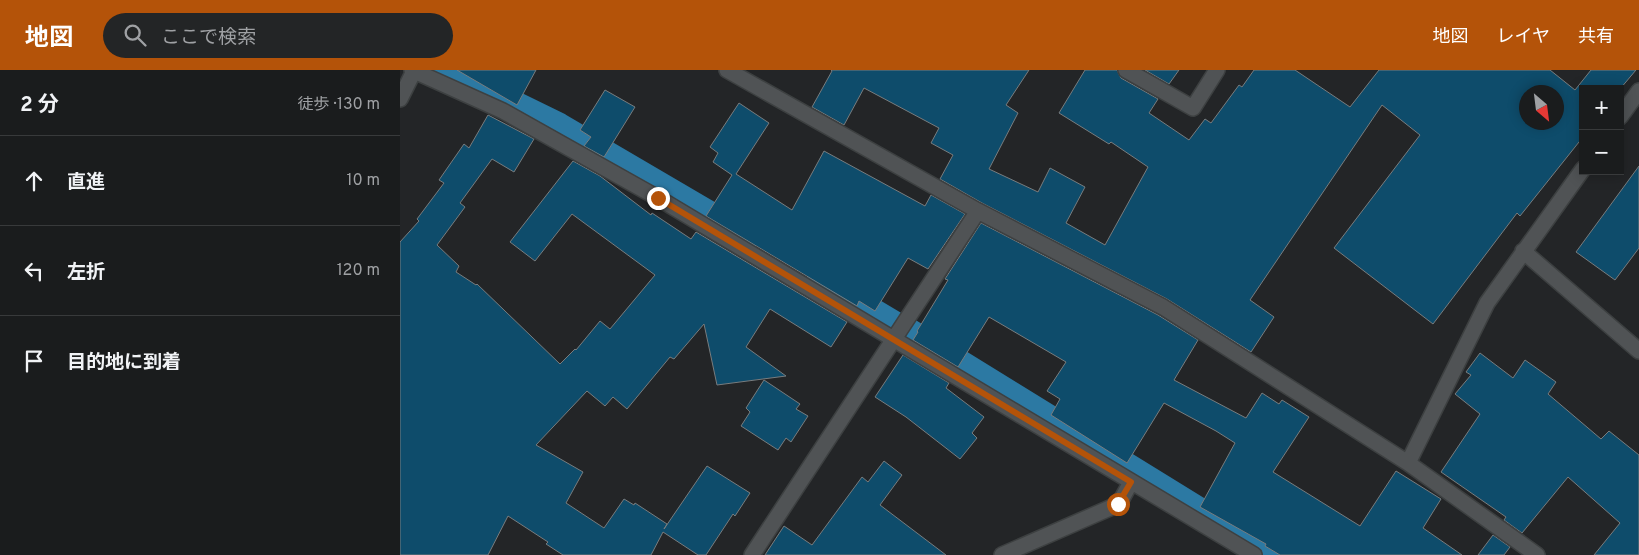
<!DOCTYPE html>
<html lang="ja">
<meta charset="utf-8">
<style>
:root{--surface:#1a1c1d;--page:#232526;--text:#f1f3f6;--muted:#9fa1a4;--line:#383a3b;--accent:#b45309}
body{margin:0;font-family:Overpass,"Noto Sans JP",sans-serif;background:var(--page);color:var(--text)}
.controls{position:absolute;right:15px;top:15px;display:grid;overflow:hidden;border-radius:0px;box-shadow:0 2px 12px #0003}
.controls button{width:45px;height:45px;display:grid;place-items:center;padding:0;border:0;border-bottom:1px solid var(--line);background:var(--surface);color:var(--text);font:25px sans-serif}
.compass{position:absolute;left:1119px;top:15px;width:45px;height:45px;border-radius:50%;background:var(--surface);box-shadow:0 2px 12px #0003;rotate:152deg}
.stop{position:absolute;width:15px;height:15px;margin:-11px;border:4px solid #b45309;border-radius:50%;background:#fff}
.stop.end{background:#b45309;border-color:#fff;box-shadow:0 1px 5px #0008}
.list{margin:0;padding:0;list-style:none}
h2{display:flex;justify-content:space-between;align-items:center;height:65px;margin:0;padding:0 20px;font-size:21px}
h2 small{font-size:16px;font-weight:400;color:var(--muted)}
.list li{display:grid;grid-template-columns:32px 1fr auto;gap:15px;align-items:center;box-sizing:border-box;height:90px;padding:0 20px;border-top:1px solid var(--line)}
.list b{display:block;font-size:19px;white-space:nowrap}
.list em{font-size:16px;font-style:normal;color:var(--muted)}
.icon{flex:none;width:28px;height:28px;fill:none;stroke:currentColor;stroke-width:2;stroke-linecap:round;stroke-linejoin:round}
.map{position:relative;flex:none;width:1239px;height:485px;overflow:hidden}
header{display:flex;align-items:center;gap:30px;box-sizing:border-box;height:70px;padding:0 25px;background:var(--accent);color:#fff}
header strong{font-size:24px}
nav{display:flex;gap:28px;margin-inline-start:auto;font-size:18px}
.search{width:350px;height:45px;background:var(--page);display:flex;align-items:center;gap:12px;box-sizing:border-box;padding:0 18px;border-radius:28px;color:var(--muted);font-size:19px}
main{display:flex}
aside{flex:1;background:var(--surface)}
.map>svg:first-child{display:block}
</style>
<header>
<strong>地図</strong>
<div class="search"><svg class="icon" aria-label="search" viewBox="0 0 24 24"><circle cx="10" cy="10" r="6"/><path d="M15 15l6 6"/></svg>ここで検索</div>
<nav><a>地図</a><a>レイヤ</a><a>共有</a></nav>
</header>
<main>
<aside>
<h2>2 分<small>徒歩 · 130 m</small></h2>
<ul class="list">
<li><svg class="icon" aria-label="ahead" viewBox="0 0 24 24"><path d="M12 20V5M6 11l6-6 6 6"/></svg><div><b>直進</b></div><em>10 m</em></li>
<li><svg class="icon" aria-label="left" viewBox="0 0 24 24"><path d="M17 20v-9H6M10 6l-5 5 5 5"/></svg><div><b>左折</b></div><em>120 m</em></li>
<li><svg class="icon" aria-label="arrive" viewBox="0 0 24 24"><path d="M6 21V4h12l-3 4 3 4H6"/></svg><div><b>目的地に到着</b></div></li>
</ul>
</aside>
<div class="map">
<svg width="1239" height="485" viewBox="0 0 1239 485">
<rect width="100%" height="100%" fill="#232527"/>
<g fill="none" stroke-linecap="round" stroke-linejoin="round">
<path stroke="#2c79a3" stroke-width="31" d="M40 0 158 58 344 167
M421 213 493 256
M507 263 867 485"/>
</g>
<path fill="#0e4c6b" stroke="#787c7e" fill-rule="evenodd" d="M57 0H136L117 35Z
M431 0H629L606 35 618 43 589 99 638 122 650 98 685 117 666 153 705 175 748 97 711 72 709 74 659 43 685 0H717L721 8 758 29 749 43 789 70 805 49 811 53 839 15 842 17 854 0H895L950 37 979 0H1150L1175 20 1191 0H1236L1220 19H1183V67L1120 146 1117 143 1033 254 934 178 1020 65 982 35 850 230 874 247 851 282 767 229 582 133 540 109 553 85 531 73 539 58 464 18 444 55 412 37 432 1ZM1126 22H1156V52H1126Z
M745 0H779L769 14Z
M205 20 235 37 204 87 184 76 191 67 180 60Z
M339 33 369 53 336 104 392 140 424 81 525 136 531 125 565 144 528 199 508 188 475 241 459 231 457 236 306 146 332 105 313 92 318 83 310 77Z
M88 45 134 69 114 102 92 89 60 133 65 137 37 175 59 196 56 202 76 215 77 214 160 294 175 279 176 280 200 251 210 259 255 205 172 144 135 191 110 172 173 91 200 106 251 145 252 143 291 169 296 162 447 252 431 277 370 239 346 277 386 306 317 315 304 254 274 289 270 287 227 339 213 327 205 336 187 321 136 375 183 402 166 433 204 458 224 429 234 435 235 433 267 454 264 459 307 396 350 423 335 446 333 444 306 485H298L263 462 251 485H163L146 474 148 472 108 446 88 485H0V172L19 151 17 149 44 113 39 110 64 74 69 78Z
M1239 96V178L1215 210 1176 182Z
M581 153 758 245 798 270 774 310 846 348 862 323 879 334 882 330 909 347 873 402 960 456 996 401 1041 429 1023 458 1062 485H880L865 476 866 474 800 437 835 373 816 361 764 333 727 393 651 345 660 329 647 321 666 292 589 247 558 297 513 270 518 262 517 261 548 210 545 209Z
M1080 283 1113 308 1125 290 1156 312 1148 324 1201 369 1209 361 1239 385V485H1194L1220 453 1168 407 1122 463 1104 450 1106 447 1041 402 1080 344 1055 324 1071 305 1066 302Z
M503 285 549 313 546 318 584 347 572 363 577 368 560 389 506 347 475 327Z
M364 310 400 334 396 339 408 346 391 372 386 368 378 380 341 356 350 342 346 338Z
M484 391 502 405 480 435 546 485H365L384 456 412 475 462 407 468 412Z
M1093 465 1110 477 1104 485H1078Z"/>
<g fill="none" stroke-linecap="round" stroke-linejoin="round">
<g stroke="#3d4041" stroke-width="18">
<path id="minor" d="M12 0 103 41 258 128 854 485
M327 0 578 141 763 237 1008 393 1137 485
M726 0 793 38 817 0
M0 29 14 1
M1220 47 1239 21
M1123 181 1239 281
M1008 393 1087 233 1183 99
M352 485 578 141
M602 485 719 434 731 412"/>
</g>
<use href="#minor" stroke="#505355" stroke-width="15"/>
</g>
<g fill="none" stroke-linecap="round" stroke-linejoin="round">
<path stroke="#b45309" stroke-width="6" d="M258 128 731 412 718 434"/>
</g>
</svg>
<div class="controls">
<button>+</button>
<button>−</button>
</div>
<svg class="compass" viewBox="-18 -18 36 36"><path d="M0-13l5 13h-10z" fill="#e53935"/><path d="M0 13l5-13h-10z" fill="#9fa1a4"/></svg>
<div class="stop" style="left:718px;top:434px"></div>
<div class="stop end" style="left:258px;top:128px"></div>
</div>
</main>
